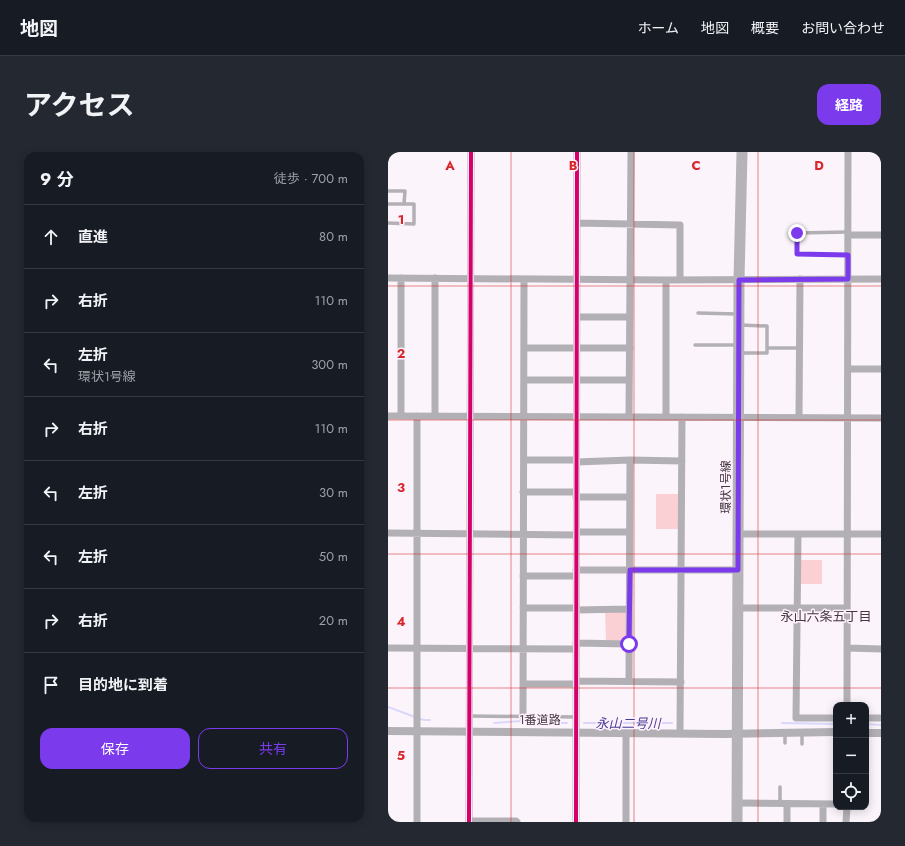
<!DOCTYPE html>
<html lang="ja">
<meta charset="utf-8">
<style>
:root{--surface:#171b24;--page:#242831;--text:#f1f3f6;--muted:#9ea1a6;--line:#363941;--accent:#7c3aed}
body{margin:0;font-family:Jost,"Noto Sans JP",sans-serif;background:var(--page);color:var(--text)}
.controls{position:absolute;right:12px;bottom:12px;display:grid;overflow:hidden;border-radius:8px;box-shadow:0 2px 10px #0003}
.controls button{width:36px;height:36px;display:grid;place-items:center;padding:0;border:0;border-bottom:1px solid var(--line);background:var(--surface);color:var(--text);font:20px sans-serif}
.stop{position:absolute;width:12px;height:12px;margin:-9px;border:3px solid #7c3aed;border-radius:50%;background:#fff}
.stop.end{background:#7c3aed;border-color:#fff;box-shadow:0 1px 4px #0008}
.list{margin:0;padding:0;list-style:none}
h2{display:flex;justify-content:space-between;align-items:center;height:52px;margin:0;padding:0 16px;font-size:17px}
h2 small{font-size:13px;font-weight:400;color:var(--muted)}
.list li{display:grid;grid-template-columns:26px 1fr auto;gap:12px;align-items:center;box-sizing:border-box;height:64px;padding:0 16px;border-top:1px solid var(--line)}
.list b{display:block;font-size:15px;white-space:nowrap}
.list p{margin:0;font-size:13px;white-space:nowrap;color:var(--muted)}
.list em{font-size:13px;font-style:normal;color:var(--muted)}
.actions{display:flex;gap:8px;padding:12px 16px}
.actions a{flex:1;padding:9px 0;border:1px solid var(--accent);border-radius:12px;text-align:center;font-size:14px;color:var(--accent)}
.actions .main{background:var(--accent);color:#fff}
.icon{flex:none;width:22px;height:22px;fill:none;stroke:currentColor;stroke-width:2;stroke-linecap:round;stroke-linejoin:round}
.map{position:relative;flex:none;width:493px;height:670px;overflow:hidden;border-radius:12px}
header{display:flex;align-items:center;gap:24px;box-sizing:border-box;height:56px;padding:0 20px;background:var(--surface);border-bottom:1px solid var(--line)}
header strong{font-size:19px}
nav{display:flex;gap:22px;margin-inline-start:auto;font-size:14px}
.intro{display:flex;align-items:center;justify-content:space-between;box-sizing:border-box;height:96px;padding:0 24px}
h1{margin:0;font-size:28px}
.button{padding:10px 18px;border-radius:12px;background:var(--accent);color:#fff;font-size:14px;font-weight:700}
main{display:flex;gap:24px;padding:0 24px}
aside{flex:1;background:var(--surface);border-radius:12px;box-shadow:0 2px 10px #0003}
.map>svg:first-child{display:block}
</style>
<header>
<strong>地図</strong>
<nav><a>ホーム</a><a>地図</a><a>概要</a><a>お問い合わせ</a></nav>
</header>
<div class="intro"><h1>アクセス</h1><a class="button">経路</a></div>
<main>
<aside>
<h2>9 分<small>徒歩 · 700 m</small></h2>
<ul class="list">
<li><svg class="icon" aria-label="ahead" viewBox="0 0 24 24"><path d="M12 20V5M6 11l6-6 6 6"/></svg><div><b>直進</b></div><em>80 m</em></li>
<li><svg class="icon" aria-label="right" viewBox="0 0 24 24"><path d="M7 20v-9h11M14 6l5 5-5 5"/></svg><div><b>右折</b></div><em>110 m</em></li>
<li><svg class="icon" aria-label="left" viewBox="0 0 24 24"><path d="M17 20v-9H6M10 6l-5 5 5 5"/></svg><div><b>左折</b><p>環状1号線</p></div><em>300 m</em></li>
<li><svg class="icon" aria-label="right" viewBox="0 0 24 24"><path d="M7 20v-9h11M14 6l5 5-5 5"/></svg><div><b>右折</b></div><em>110 m</em></li>
<li><svg class="icon" aria-label="left" viewBox="0 0 24 24"><path d="M17 20v-9H6M10 6l-5 5 5 5"/></svg><div><b>左折</b></div><em>30 m</em></li>
<li><svg class="icon" aria-label="left" viewBox="0 0 24 24"><path d="M17 20v-9H6M10 6l-5 5 5 5"/></svg><div><b>左折</b></div><em>50 m</em></li>
<li><svg class="icon" aria-label="right" viewBox="0 0 24 24"><path d="M7 20v-9h11M14 6l5 5-5 5"/></svg><div><b>右折</b></div><em>20 m</em></li>
<li><svg class="icon" aria-label="arrive" viewBox="0 0 24 24"><path d="M6 21V4h12l-3 4 3 4H6"/></svg><div><b>目的地に到着</b></div></li>
</ul>
<div class="actions"><a class="main">保存</a><a>共有</a></div>
</aside>
<div class="map">
<svg width="493" height="670" viewBox="0 0 493 670">
<rect width="100%" height="100%" fill="#fcf4fb"/>
<path fill="#fbd0d4" d="M268 342H294V377H268Z
M412 408H434V432H412Z
M217 457H241V492H218Z"/>
<g fill="none" stroke-linecap="round" stroke-linejoin="round">
<path stroke="#d9d8fa" stroke-width="2" d="M0 555 27 565
M31 567 37 568H42
M106 571 133 569 179 571
M196 571H284
M394 571 447 572
M478 572 493 573"/>
<path stroke="#b2b0b4" stroke-width="3.5" d="M0 39H17L16 52
M0 52H26V72L0 71
M460 103 409 102V81L460 80
M310 161 349 162
M352 173 379 174V201H352
M307 193H350
M379 196H412
M81 564 188 565
M397 581V591
M414 592V581
M392 651V635"/>
<path stroke="#b2b0b4" stroke-width="7" d="M189 71 292 73V127
M460 83H493
M0 126 278 128 493 127
M278 128V265
M189 165H242
M136 196H242
M460 217H493
M136 228H241
M0 264 493 266
M13 264V126
M47 264V126
M241 265 243 0
M411 265 412 127
M136 308H188
M188 310 242 308 294 309
M135 340H188
M188 345H242
M188 380H241
M0 381 188 383
M351 382H493
M410 382 408 566H448
M188 418H350
M135 424H188
M135 456H188
M350 456H459
M188 458 241 457
M188 491 241 492
M0 496 188 497
M459 496 493 497
M188 529 293 530
M241 529 242 308
M135 532H188
M459 553 460 0
M135 565 136 127
M478 566H493
M238 580V670
M292 581 294 265
M349 651 448 652
M435 652V670
M81 669H128L129 670
M29 670V264
M81 670 83 0
M188 670 189 0
M399 670V652
M458 670 459 655"/>
<path stroke="#b2b0b4" stroke-width="8" d="M0 579 335 582 448 580
M478 581H493"/>
<path stroke="#b6b3b8" stroke-width="11" d="M349 670 351 128 354 0"/>
<g stroke="#fff1fd" stroke-width="6">
<path id="cycleway" d="M81 670 83 0
M188 670 189 0"/>
</g>
<use href="#cycleway" stroke="#d6006c" stroke-width="4"/>
</g>
<g fill="none" stroke-linecap="round" stroke-linejoin="round">
<path stroke="#7c3aed" stroke-width="5" d="M241 492 242 418H350L351 128 460 127V103L409 102V81"/>
</g>
<path fill="none" stroke="#d62828" stroke-width="1" stroke-opacity="0.55" d="M123 0V670M246 0V670M370 0V670M0 134H493M0 268H493M0 402H493M0 536H493"/>
<g text-anchor="middle" dominant-baseline="central" stroke-width="3" stroke-linejoin="round" paint-order="stroke">
<g font-size="12" fill="#423941" stroke="#fff1fd">
<text transform="translate(338 335) rotate(-90)">環状1号線</text>
<text x="152" y="568">1番道路</text>
</g>
<g font-size="13" fill="#423941" stroke="#fff1fd">
<text x="438" y="464">永山六条五丁目</text>
</g>
<g font-size="13" font-style="italic" fill="#443d92" stroke="#fff1fd">
<text x="240" y="571">永山二号川</text>
</g>
</g>
<g font-size="13" text-anchor="middle" font-weight="bold" fill="#d62828" stroke="#fff1fd" stroke-width="3" stroke-linejoin="round" paint-order="stroke">
<text x="62" y="18">A</text>
<text x="185" y="18">B</text>
<text x="308" y="18">C</text>
<text x="431" y="18">D</text>
<text x="13" y="72">1</text>
<text x="13" y="206">2</text>
<text x="13" y="340">3</text>
<text x="13" y="474">4</text>
<text x="13" y="608">5</text>
</g>
</svg>
<div class="controls">
<button>+</button>
<button>−</button>
<button><svg class="icon" aria-label="locate" viewBox="0 0 24 24"><circle cx="12" cy="12" r="6"/><path d="M12 2v4M12 18v4M2 12h4M18 12h4"/></svg></button>
</div>
<div class="stop" style="left:241px;top:492px"></div>
<div class="stop end" style="left:409px;top:81px"></div>
</div>
</main>
